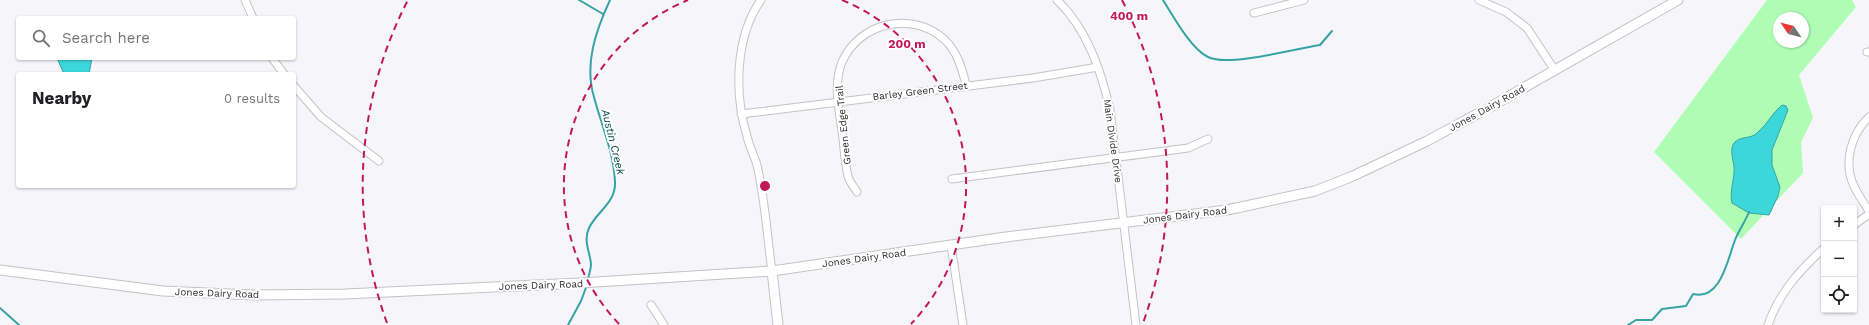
<!DOCTYPE html>
<meta charset="utf-8">
<style>
:root{--surface:#fff;--page:#f6f6f6;--text:#202124;--muted:#757577;--line:#e0e0e0}
body{margin:0;font-family:"Work Sans",sans-serif;background:var(--page);color:var(--text)}
.controls{position:absolute;right:12px;bottom:12px;display:grid;overflow:hidden;border-radius:4px;box-shadow:0 1px 3px #0004}
.controls button{width:36px;height:36px;display:grid;place-items:center;padding:0;border:0;border-bottom:1px solid var(--line);background:var(--surface);color:var(--text);font:20px sans-serif}
.compass{position:absolute;left:1773px;top:12px;width:36px;height:36px;border-radius:50%;background:var(--surface);box-shadow:0 1px 3px #0004;rotate:305deg}
.list{margin:0;padding:0;list-style:none}
h2{display:flex;justify-content:space-between;align-items:center;height:52px;margin:0;padding:0 16px;font-size:17px}
h2 small{font-size:13px;font-weight:400;color:var(--muted)}
.icon{flex:none;width:22px;height:22px;fill:none;stroke:currentColor;stroke-width:2;stroke-linecap:round;stroke-linejoin:round}
.map{position:relative;flex:none;width:1869px;height:325px;overflow:hidden}
.search{position:absolute;background:var(--surface);box-shadow:0 1px 3px #0004;left:16px;top:16px;width:280px;height:44px;display:flex;align-items:center;gap:10px;box-sizing:border-box;padding:0 14px;border-radius:4px;color:var(--muted);font-size:15px}
.panel{position:absolute;background:var(--surface);box-shadow:0 1px 3px #0004;left:16px;top:72px;width:280px;height:116px;border-radius:4px}
.map>svg:first-child{display:block}
</style>
<div class="map">
<svg width="1869" height="325" viewBox="0 0 1869 325">
<rect width="100%" height="100%" fill="#f6f6fa"/>
<path fill="#affdb5" fill-rule="evenodd" d="M1767 0H1852L1856 7 1799 75 1813 118 1801 142 1803 173 1741 239 1654 152ZM1779 18H1803V42H1779Z"/>
<path fill="#3bd7d9" stroke="#36a3a5" d="M57 58H92L89 74H64Z
M1782 105 1786 106 1788 110 1772 150V165L1780 187 1778 196 1769 215 1749 213 1732 203C1729 191 1735 179 1734 166 1733 159 1729 148 1735 142 1741 136 1751 139 1757 133 1767 125 1772 113 1782 105Z"/>
<g fill="none" stroke-linecap="round" stroke-linejoin="round">
<path stroke="#36a3a5" stroke-width="2" d="M579 0 603 14
M1163 0C1173 16 1191 49 1208 57 1228 67 1295 49 1320 45L1332 31
M588 279C589 274 591 269 591 264 590 252 583 241 589 228 597 211 616 203 615 182 614 153 601 124 594 97 584 64 596 30 610 0
M0 308 19 325
M568 325 581 301 587 285
M1628 325 1636 320H1652L1662 309 1686 306 1693 294C1721 301 1728 258 1735 240 1739 230 1745 222 1749 212"/>
<g stroke="#c3c3c7" stroke-width="9">
<path id="minor" d="M245 0 253 18
M761 0C735 37 734 94 747 136 749 146 754 155 757 165 765 199 767 236 772 271
M1057 0C1087 29 1101 70 1110 110L1136 325
M1479 0 1506 12 1527 28 1554 69
M1254 13 1304 0
M1867 52H1869
M272 58 284 74
M294 86 321 117 379 161
M741 114 1033 78 1098 67
M1869 117C1851 134 1843 163 1854 186 1858 195 1864 203 1869 211
M952 179 1188 148 1208 139
M857 192C855 188 851 184 849 179 845 169 844 143 842 131 839 109 833 84 842 62 859 23 911 10 944 39 957 51 962 68 966 85
M1854 225 1869 214
M951 245 963 325
M651 305 664 325
M1768 325C1779 293 1799 271 1824 248"/>
</g>
<g stroke="#c3c3c7" stroke-width="11">
<path id="tertiary" d="M1490 107 1678 0
M0 270 163 291 253 295 345 294 580 283 772 271 1006 237 1227 210 1315 191 1353 176 1427 141 1479 113
M772 271 778 325"/>
</g>
<use href="#minor" stroke="#fff" stroke-width="7"/>
<use href="#tertiary" stroke="#fff" stroke-width="9"/>
</g>
<g fill="none" stroke="#c2185b" stroke-width="2" stroke-dasharray="7 5">
<path d="M619 324A201 201 0 0 1 688 0M842 0A201 201 0 0 1 911 324"/>
<path d="M387 323A402 402 0 0 1 408 0M1122 0A402 402 0 0 1 1143 323"/>
</g>
<g text-anchor="middle" dominant-baseline="central" stroke-width="4" stroke-linejoin="round" paint-order="stroke">
<g font-size="10" fill="#2b2b2d" stroke="#fff">
<text transform="translate(920 91) rotate(-7)">Barley Green Street</text>
<text transform="translate(1487 108) rotate(-29)">Jones Dairy Road</text>
<text transform="translate(843 125) rotate(-96)">Green Edge Trail</text>
<text transform="translate(1113 141) rotate(82)">Main Divide Drive</text>
<text transform="translate(1185 215) rotate(-7)">Jones Dairy Road</text>
<text transform="translate(864 258) rotate(-8)">Jones Dairy Road</text>
<text transform="translate(541 285) rotate(-2)">Jones Dairy Road</text>
<text transform="translate(217 293) rotate(2)">Jones Dairy Road</text>
</g>
<g font-size="11" font-style="italic" fill="#03494a" stroke="#fff">
<text transform="translate(613 142) rotate(76)">Austin Creek</text>
</g>
</g>
<circle cx="765" cy="186" r="6" fill="#c2185b" stroke="#fff" stroke-width="2"/>
<g font-size="12" text-anchor="middle" font-weight="bold" fill="#c2185b" stroke="#fff" stroke-width="4" stroke-linejoin="round" paint-order="stroke">
<text x="1129" y="20">400 m</text>
<text x="907" y="48">200 m</text>
</g>
</svg>
<div class="controls">
<button>+</button>
<button>−</button>
<button><svg class="icon" aria-label="locate" viewBox="0 0 24 24"><circle cx="12" cy="12" r="6"/><path d="M12 2v4M12 18v4M2 12h4M18 12h4"/></svg></button>
</div>
<svg class="compass" viewBox="-18 -18 36 36"><path d="M0-13l5 13h-10z" fill="#e53935"/><path d="M0 13l5-13h-10z" fill="#757577"/></svg>
<div class="search"><svg class="icon" aria-label="search" viewBox="0 0 24 24"><circle cx="10" cy="10" r="6"/><path d="M15 15l6 6"/></svg>Search here</div>
<section class="panel">
<h2>Nearby<small>0 results</small></h2>
<ul class="list">
</ul>
</section>
</div>
